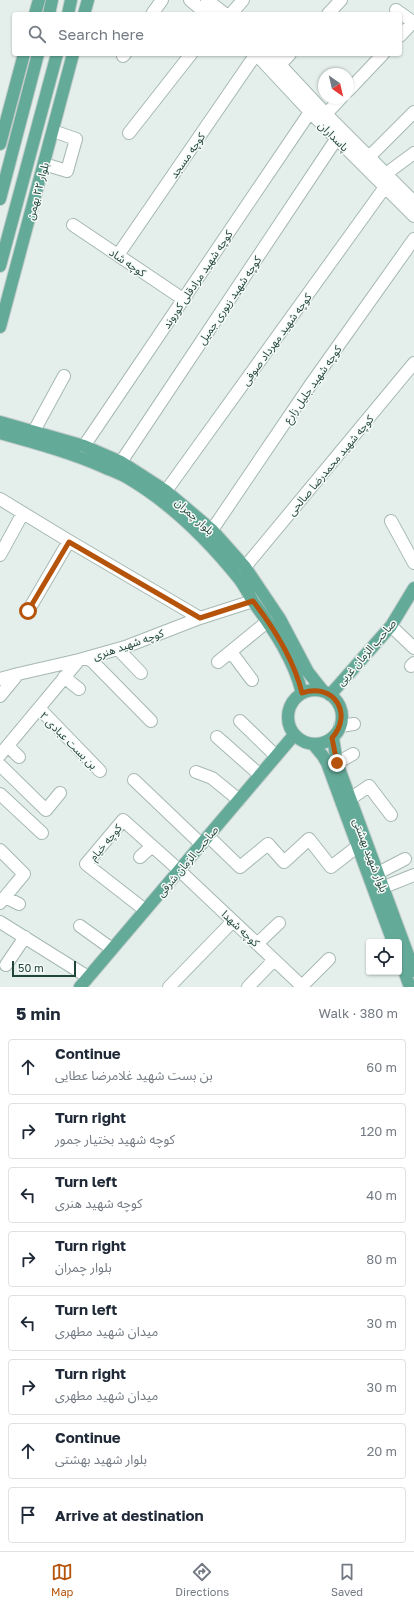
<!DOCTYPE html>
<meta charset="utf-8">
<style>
:root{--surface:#fff;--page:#f6f6f7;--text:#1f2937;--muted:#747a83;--line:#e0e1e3;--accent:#b45309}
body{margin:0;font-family:"Golos Text","Noto Sans Arabic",sans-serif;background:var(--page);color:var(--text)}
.controls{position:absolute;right:12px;bottom:12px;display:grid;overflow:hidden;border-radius:4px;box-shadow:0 1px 3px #0004}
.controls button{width:36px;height:36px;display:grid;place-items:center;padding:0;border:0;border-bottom:1px solid var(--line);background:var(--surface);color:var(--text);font:20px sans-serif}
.compass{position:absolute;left:318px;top:68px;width:36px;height:36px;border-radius:50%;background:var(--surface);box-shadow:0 1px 3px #0004;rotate:146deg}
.scale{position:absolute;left:12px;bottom:10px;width:64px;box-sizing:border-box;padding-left:4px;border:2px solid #21443b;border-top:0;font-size:11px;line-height:14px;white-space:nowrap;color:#21443b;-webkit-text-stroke:3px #f6fbf8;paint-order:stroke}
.stop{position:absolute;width:12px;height:12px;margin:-9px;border:3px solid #b45309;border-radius:50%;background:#fff}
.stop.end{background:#b45309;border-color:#fff;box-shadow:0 1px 4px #0008}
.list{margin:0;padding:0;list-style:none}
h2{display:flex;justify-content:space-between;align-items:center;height:52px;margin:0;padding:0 16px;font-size:17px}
h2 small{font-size:13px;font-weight:400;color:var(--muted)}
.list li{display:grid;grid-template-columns:26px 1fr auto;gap:12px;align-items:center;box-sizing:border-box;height:56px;margin:0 8px 8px;padding:0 8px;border:1px solid var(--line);border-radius:4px}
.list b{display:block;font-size:15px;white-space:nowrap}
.list p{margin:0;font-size:13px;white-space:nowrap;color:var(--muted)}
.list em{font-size:13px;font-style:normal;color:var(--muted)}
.icon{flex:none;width:22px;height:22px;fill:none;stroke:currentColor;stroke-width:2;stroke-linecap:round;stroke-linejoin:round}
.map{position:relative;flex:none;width:414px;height:987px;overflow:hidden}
.search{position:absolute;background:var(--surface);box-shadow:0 1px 3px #0004;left:12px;right:12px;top:12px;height:44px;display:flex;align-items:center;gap:10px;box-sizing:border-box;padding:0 14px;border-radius:4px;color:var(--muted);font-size:15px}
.sheet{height:564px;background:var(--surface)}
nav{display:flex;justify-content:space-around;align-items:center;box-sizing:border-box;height:56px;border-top:1px solid var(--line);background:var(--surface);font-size:11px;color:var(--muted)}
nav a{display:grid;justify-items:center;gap:2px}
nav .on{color:var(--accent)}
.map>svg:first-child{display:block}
</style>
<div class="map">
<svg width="414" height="987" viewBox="0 0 414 987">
<rect width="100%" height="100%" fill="#e4efeb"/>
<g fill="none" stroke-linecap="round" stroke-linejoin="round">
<g stroke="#a6b8b3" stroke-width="14">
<path id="minor" d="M190 0 207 14
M207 0 225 14
M396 10 413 22
M152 14 162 0
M231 14 243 0
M328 14 341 0
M400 36 414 21
M256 54 310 112 414 216
M270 54 326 114 414 202
M123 56 125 54
M280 65 290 54
M348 91 383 54
M326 114 341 98
M129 133 191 54
M369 157 414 112
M44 164 67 171 76 139 53 131
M387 173 414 153
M73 225 183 299
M118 255 256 54
M34 431 64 376
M84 446 310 112
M121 462 337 138
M166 491 385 187
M0 499 69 541 200 618
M391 521 414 563
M212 530 311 384 414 239
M0 555 23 513
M245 567 414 363
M28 611 69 541
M391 626 414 648
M118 649 141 673
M231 652 252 680
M87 658 93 662 151 721
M218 662 268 621
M411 666 414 663
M64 677 79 689
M0 679 18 674 79 660 125 647 200 618 253 601
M0 696 18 674
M39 708 100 771
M240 721 276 756
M340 726 354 724
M217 737 260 775
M8 746 19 757
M0 755 79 660
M337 763 353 754
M0 765 46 810 60 793
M196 772 212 778 239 800
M134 780 201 844
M0 794 42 833
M350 799 369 786 391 815
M208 836 240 867 268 844 284 862 309 839 331 867 358 846
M0 850 24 874 0 903
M140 857 152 846
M378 873 405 859
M384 887 414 875
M5 897 19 904
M145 910 86 864 123 820 179 870 303 987
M0 922 88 977
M80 926 112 949
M257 944 279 923
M6 965 25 937
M302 986 329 959
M169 987 233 921
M248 987 274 960"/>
</g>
<g stroke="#c1cbc8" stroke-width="14">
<path id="major" d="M35 14 39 0
M49 14 52 0
M68 14 71 0
M84 14 88 0
M0 144 24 54
M0 199 38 54
M0 266 57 54
M0 327 73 54
M0 422 84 446 121 462 166 491 212 530 245 567 280 619 308 672 323 691
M0 433C36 443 72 453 106 468 113 471 121 474 128 478 172 504 208 540 240 580 245 587 249 595 254 603 274 630 294 660 302 693
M288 717a27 27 0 1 1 54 0a27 27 0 1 1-54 0Z
M330 695 391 626 414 588
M333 738 337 763 414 971
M313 744 323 756 327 763 393 942
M399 957 410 987
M80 987 294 735"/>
</g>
<use href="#minor" stroke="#fff" stroke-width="12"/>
<use href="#major" stroke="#64aa99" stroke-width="12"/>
</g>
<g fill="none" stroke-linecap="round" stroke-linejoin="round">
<path stroke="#b45309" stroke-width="5" d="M28 611 69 542 200 618 253 601C274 628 294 660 302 693 333 682 354 713 332 738L337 763"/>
</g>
<g text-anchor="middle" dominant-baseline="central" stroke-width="3" stroke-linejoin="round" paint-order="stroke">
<g font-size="11" fill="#21443b" stroke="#f6fbf8">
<text transform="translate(334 136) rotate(45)">پاسداران</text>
<text transform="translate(187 155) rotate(-55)">کوچه مسجد</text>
<text transform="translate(37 191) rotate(-75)">بلوار ۲۲ بهمن</text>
<text transform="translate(128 262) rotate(34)">کوچه شاد</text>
<text transform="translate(197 279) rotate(-56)">کوچه شهید مرادقلی کوروند</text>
<text transform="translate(229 300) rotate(-56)">کوچه شهید زیوری جمیل</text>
<text transform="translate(276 339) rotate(-54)">کوچه شهید مهرداد صوفی</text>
<text transform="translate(312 384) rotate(-55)">کوچه شهید جلیل زارع</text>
<text transform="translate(330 465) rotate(-50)">کوچه شهید محمدرضا صالحی</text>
<text transform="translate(195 516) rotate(42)">بلوار چمران</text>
<text transform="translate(128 644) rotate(-19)">کوچه شهید هنری</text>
<text transform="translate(366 652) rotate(-49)">صاحب الزمان غربی</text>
<text transform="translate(69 740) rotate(45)">بن بست عبادی ۲</text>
<text transform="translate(105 842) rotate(-50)">کوچه خیام</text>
<text transform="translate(371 855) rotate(69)">بلوار شهید بهشتی</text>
<text transform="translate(187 861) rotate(-50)">صاحب الزمان شرقی</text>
<text transform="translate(241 928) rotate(43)">کوچه شهدا</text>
</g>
</g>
</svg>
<div class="controls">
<button><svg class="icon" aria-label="locate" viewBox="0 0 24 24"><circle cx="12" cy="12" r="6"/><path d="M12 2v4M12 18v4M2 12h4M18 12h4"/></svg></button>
</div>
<svg class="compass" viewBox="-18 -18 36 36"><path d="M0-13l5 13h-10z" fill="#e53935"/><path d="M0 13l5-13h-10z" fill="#747a83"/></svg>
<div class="scale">50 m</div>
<div class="stop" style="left:28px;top:611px"></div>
<div class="stop end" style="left:337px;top:763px"></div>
<div class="search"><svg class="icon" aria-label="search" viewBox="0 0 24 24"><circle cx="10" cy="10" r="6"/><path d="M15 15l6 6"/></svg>Search here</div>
</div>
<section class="sheet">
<h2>5 min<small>Walk · 380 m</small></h2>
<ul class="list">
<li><svg class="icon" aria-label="ahead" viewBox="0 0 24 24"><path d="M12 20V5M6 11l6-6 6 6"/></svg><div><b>Continue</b><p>بن بست شهید غلامرضا عطایی</p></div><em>60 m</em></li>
<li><svg class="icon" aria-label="right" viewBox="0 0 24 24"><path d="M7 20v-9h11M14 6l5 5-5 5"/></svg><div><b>Turn right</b><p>کوچه شهید بختیار جمور</p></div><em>120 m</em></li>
<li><svg class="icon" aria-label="left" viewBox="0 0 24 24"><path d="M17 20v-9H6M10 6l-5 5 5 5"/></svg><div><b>Turn left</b><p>کوچه شهید هنری</p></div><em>40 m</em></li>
<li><svg class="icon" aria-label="right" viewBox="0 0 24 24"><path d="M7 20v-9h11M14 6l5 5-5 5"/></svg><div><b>Turn right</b><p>بلوار چمران</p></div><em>80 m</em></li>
<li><svg class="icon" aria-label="left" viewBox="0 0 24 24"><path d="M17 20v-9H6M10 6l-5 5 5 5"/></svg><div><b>Turn left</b><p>میدان شهید مطهری</p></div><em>30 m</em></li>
<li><svg class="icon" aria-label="right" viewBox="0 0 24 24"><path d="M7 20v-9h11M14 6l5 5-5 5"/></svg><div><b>Turn right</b><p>میدان شهید مطهری</p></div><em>30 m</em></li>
<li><svg class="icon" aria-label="ahead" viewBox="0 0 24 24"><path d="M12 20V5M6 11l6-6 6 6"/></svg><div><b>Continue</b><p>بلوار شهید بهشتی</p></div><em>20 m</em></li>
<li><svg class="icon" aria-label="arrive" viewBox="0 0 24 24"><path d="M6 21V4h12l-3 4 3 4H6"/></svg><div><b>Arrive at destination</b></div></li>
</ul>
</section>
<nav>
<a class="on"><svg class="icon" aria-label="map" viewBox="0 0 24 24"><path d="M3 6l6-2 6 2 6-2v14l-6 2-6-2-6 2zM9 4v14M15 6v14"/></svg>Map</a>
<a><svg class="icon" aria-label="directions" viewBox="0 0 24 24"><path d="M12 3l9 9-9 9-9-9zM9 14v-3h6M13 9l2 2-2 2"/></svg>Directions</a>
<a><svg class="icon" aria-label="saved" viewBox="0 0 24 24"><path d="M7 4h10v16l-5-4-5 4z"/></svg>Saved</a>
</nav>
